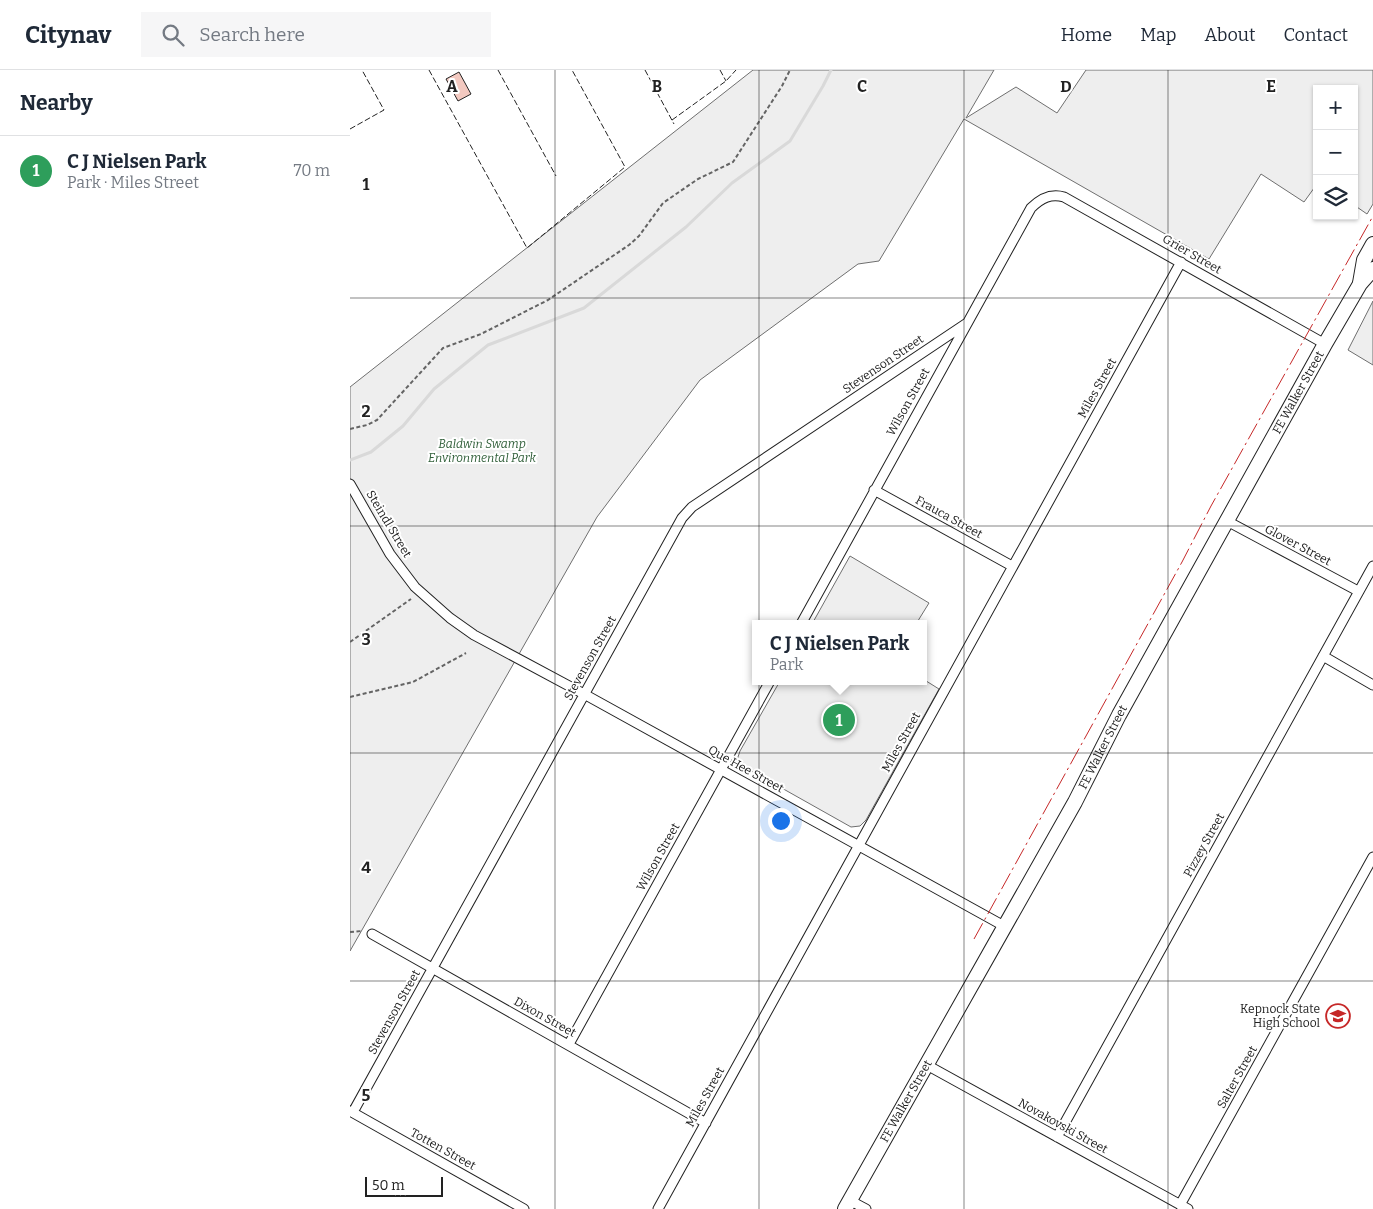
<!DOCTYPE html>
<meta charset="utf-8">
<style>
:root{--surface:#fff;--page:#f6f6f7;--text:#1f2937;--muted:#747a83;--line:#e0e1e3;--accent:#b45309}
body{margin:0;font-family:Bitter,serif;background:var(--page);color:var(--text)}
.controls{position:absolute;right:15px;top:15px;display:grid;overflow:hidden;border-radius:0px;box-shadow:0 1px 4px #0004}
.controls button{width:45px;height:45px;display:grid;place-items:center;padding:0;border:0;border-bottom:1px solid var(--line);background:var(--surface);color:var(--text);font:25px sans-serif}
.scale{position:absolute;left:15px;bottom:12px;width:78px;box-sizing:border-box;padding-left:5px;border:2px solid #222;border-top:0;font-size:14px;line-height:18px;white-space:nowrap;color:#222;-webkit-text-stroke:4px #fff;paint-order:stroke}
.you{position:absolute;left:430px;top:750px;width:18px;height:18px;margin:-12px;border:4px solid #fff;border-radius:50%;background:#1a73e8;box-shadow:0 0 0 8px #1a73e833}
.badge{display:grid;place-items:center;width:32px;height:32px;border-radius:50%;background:var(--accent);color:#fff;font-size:16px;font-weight:700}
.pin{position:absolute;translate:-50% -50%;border:2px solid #fff;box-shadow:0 1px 5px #0006}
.popup{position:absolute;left:402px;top:550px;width:175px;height:65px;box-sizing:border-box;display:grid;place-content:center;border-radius:0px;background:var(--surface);filter:drop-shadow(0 1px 4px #0005);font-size:16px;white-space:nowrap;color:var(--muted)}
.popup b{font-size:19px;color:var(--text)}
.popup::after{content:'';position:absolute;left:50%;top:100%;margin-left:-10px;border:10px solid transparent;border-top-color:var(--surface)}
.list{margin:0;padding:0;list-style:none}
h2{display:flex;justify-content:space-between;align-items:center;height:65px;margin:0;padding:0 20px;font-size:21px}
h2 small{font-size:16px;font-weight:400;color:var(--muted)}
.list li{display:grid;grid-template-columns:32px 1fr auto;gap:15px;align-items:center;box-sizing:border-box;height:70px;padding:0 20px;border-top:1px solid var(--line)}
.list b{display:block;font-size:19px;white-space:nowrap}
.list p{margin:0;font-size:16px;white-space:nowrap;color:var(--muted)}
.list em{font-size:16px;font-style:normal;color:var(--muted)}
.icon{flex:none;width:28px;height:28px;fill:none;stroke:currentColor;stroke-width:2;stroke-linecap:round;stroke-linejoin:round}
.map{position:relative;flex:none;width:1023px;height:1139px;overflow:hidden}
header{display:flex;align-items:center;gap:30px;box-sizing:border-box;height:70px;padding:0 25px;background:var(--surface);border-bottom:1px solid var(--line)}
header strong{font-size:24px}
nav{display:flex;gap:28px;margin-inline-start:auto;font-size:18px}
.search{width:350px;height:45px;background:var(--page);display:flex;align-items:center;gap:12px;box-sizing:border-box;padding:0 18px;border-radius:0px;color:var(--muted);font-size:19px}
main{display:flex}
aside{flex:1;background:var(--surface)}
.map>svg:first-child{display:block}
</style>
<header>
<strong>Citynav</strong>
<div class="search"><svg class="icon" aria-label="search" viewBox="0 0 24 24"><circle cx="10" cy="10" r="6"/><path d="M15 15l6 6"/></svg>Search here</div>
<nav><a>Home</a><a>Map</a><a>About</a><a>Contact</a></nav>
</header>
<main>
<aside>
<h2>Nearby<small></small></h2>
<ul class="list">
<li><span class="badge" style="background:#2e9e5b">1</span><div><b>C J Nielsen Park</b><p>Park · Miles Street</p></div><em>70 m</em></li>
</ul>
</aside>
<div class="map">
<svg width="1023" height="1139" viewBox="0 0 1023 1139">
<rect width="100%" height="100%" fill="#fff"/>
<path fill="#eee" stroke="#6f6f6f" d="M403 0H644L616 48 666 17 707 43 736 0H1023V134L1017 144 1004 135V19H967V114L954 132 911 104 859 189 614 49 529 191 508 194 350 310 247 447 0 881V317Z
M1023 231V295L998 280Z
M500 486 579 533 566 554H462Z
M573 609 589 619 516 750 510 756 501 757 389 694 387 690 390 681 430 611H573Z"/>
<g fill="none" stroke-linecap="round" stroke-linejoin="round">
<path stroke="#d9d9d9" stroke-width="3" d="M0 390 21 382 53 356 84 319 138 275 234 238 336 157 382 113 440 71 473 16 481 0"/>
</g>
<path fill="#f3c9c0" stroke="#222" d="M109 2 121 24 108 31 96 9Z"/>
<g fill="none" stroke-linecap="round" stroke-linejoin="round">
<g stroke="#222" stroke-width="11">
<path id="minor" d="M0 414 40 484 65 517 100 548 124 565 234 624 654 856
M524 420 662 496
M877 451 1008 521
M451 554 681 138C691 128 701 123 714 127L975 274
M973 586 1023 615
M22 864 356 1053
M219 974 420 611
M575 994 838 1139
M0 1041 174 1139
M3 1042 332 448 342 437 617 253
M707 1067 1023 496
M499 1130 516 1139
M830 1135 1023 787
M308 1139 831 192"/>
</g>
<g stroke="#222" stroke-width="16">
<g id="secondary">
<path d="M1010 213 1014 190 1023 174"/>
<path id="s1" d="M495 1139 725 732 769 645 975 274 1010 214 1023 199"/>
</g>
</g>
<path stroke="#646464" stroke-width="2" stroke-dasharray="4 2.5" stroke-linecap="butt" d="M0 359 17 355 27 350 93 278 131 264 198 230 279 175 289 166 313 133 348 109 383 92 432 16 440 0
M0 572 61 529
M0 627 63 612 116 583
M0 862 12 861"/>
<use href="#minor" stroke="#fff" stroke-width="9"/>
<use href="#secondary" stroke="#fff" stroke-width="14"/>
<path stroke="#222" stroke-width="1" stroke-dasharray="6 2.5" stroke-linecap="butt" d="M79 0 177 178 275 97 222 0
M148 0 206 106
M295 0 324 54
M370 0 376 11
M322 50 376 11 386 0
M0 59 34 40 12 0"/>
<path stroke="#c62828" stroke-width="1" stroke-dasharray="18 4 2.5 4" stroke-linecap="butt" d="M624 869 832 492 861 436 1023 146"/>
</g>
<path fill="none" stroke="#222" stroke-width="1" stroke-opacity="0.55" d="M205 0V1139M409 0V1139M614 0V1139M818 0V1139M0 228H1023M0 456H1023M0 683H1023M0 911H1023"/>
<defs>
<g id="school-ring" transform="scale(1.25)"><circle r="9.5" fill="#fff" stroke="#c62828" stroke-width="1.5"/><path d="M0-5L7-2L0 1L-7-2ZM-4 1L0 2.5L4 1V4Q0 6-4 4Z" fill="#c62828"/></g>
</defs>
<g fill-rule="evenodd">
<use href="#school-ring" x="988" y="946"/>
</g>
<g text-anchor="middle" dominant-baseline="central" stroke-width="4" stroke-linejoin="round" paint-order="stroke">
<g font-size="12" fill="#222" stroke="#fff">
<text transform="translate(842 184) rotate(30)">Grier Street</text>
<text transform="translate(533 294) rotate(-34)">Stevenson Street</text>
<text transform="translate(747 318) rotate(-61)">Miles Street</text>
<text stroke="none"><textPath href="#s1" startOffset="934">FE Walker Street</textPath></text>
<text transform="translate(558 332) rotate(-61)">Wilson Street</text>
<text transform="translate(599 447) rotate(29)">Frauca Street</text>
<text transform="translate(39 454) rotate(59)">Steindl Street</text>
<text transform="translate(948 475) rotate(28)">Glover Street</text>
<text transform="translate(240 588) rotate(-61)">Stevenson Street</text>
<text transform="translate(551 672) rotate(-61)">Miles Street</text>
<text stroke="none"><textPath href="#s1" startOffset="529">FE Walker Street</textPath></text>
<text transform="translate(396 699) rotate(29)">Que Hee Street</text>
<text transform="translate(854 775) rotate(-61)">Pizzey Street</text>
<text transform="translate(308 787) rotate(-61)">Wilson Street</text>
<text transform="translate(44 942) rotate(-61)">Stevenson Street</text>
<text transform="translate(195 947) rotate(29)">Dixon Street</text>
<text transform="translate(887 1007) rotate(-61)">Salter Street</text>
<text transform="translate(355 1027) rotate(-61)">Miles Street</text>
<text stroke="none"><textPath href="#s1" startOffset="124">FE Walker Street</textPath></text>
<text transform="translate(713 1056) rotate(29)">Novakovski Street</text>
<text transform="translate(93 1079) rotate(29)">Totten Street</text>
</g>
<g font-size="12" font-style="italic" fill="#2f5e38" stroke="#fff">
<text x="132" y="374">Baldwin Swamp<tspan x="132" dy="14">Environmental Park</tspan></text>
</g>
<g font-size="12" fill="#222" stroke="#fff" text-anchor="end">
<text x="970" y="939">Kepnock State<tspan x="970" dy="14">High School</tspan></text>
</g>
</g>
<g font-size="16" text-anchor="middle" font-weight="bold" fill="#222" stroke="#fff" stroke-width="4" stroke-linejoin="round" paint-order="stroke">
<text x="102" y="22">A</text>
<text x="307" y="22">B</text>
<text x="512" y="22">C</text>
<text x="716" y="22">D</text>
<text x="921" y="22">E</text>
<text x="16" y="120">1</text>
<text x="16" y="347">2</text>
<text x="16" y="575">3</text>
<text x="16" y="803">4</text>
<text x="16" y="1031">5</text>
</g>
</svg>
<div class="controls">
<button>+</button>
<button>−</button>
<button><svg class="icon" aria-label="layers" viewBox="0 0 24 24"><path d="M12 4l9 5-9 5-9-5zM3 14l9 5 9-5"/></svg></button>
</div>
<div class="scale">50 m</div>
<div class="you"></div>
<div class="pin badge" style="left:489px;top:650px;background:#2e9e5b">1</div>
<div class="popup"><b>C J Nielsen Park</b>Park</div>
</div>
</main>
